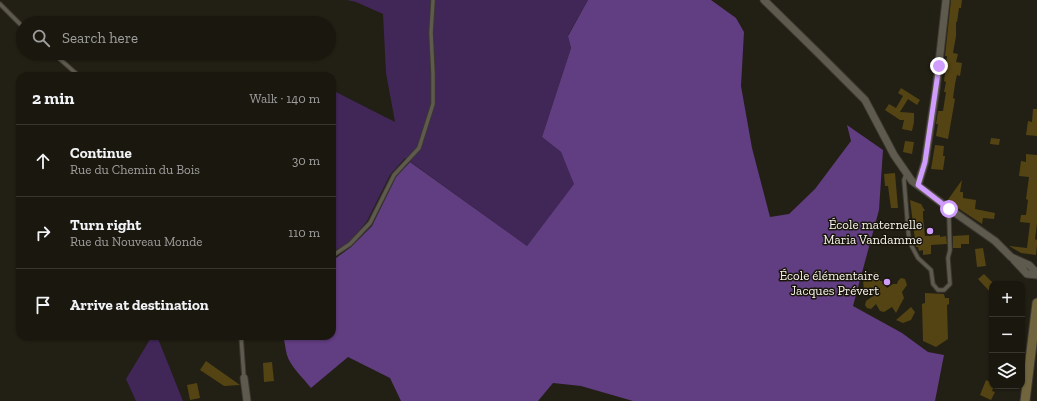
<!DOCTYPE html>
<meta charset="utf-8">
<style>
:root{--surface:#1a170f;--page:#27241d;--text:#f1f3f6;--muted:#9f9f9e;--line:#38362f}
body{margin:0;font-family:"Zilla Slab",serif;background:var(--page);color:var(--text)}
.controls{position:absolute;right:12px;bottom:12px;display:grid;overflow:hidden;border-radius:8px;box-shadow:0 1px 3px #0004}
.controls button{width:36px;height:36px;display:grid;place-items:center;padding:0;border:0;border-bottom:1px solid var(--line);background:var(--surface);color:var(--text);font:20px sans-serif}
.stop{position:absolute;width:12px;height:12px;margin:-9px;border:3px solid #d09dff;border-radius:50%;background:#fff}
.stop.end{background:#d09dff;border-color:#fff;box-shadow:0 1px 4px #0008}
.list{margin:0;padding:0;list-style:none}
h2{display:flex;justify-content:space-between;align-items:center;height:52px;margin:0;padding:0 16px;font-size:17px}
h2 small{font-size:13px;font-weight:400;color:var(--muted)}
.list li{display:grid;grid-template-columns:26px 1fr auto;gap:12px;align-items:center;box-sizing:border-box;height:72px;padding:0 16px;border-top:1px solid var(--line)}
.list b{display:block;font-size:15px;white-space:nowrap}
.list p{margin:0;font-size:13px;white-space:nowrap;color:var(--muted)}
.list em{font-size:13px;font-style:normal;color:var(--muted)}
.icon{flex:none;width:22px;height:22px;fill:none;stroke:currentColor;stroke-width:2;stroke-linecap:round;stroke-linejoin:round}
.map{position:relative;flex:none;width:1037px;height:401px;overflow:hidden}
.search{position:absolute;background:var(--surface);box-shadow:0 1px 3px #0004;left:16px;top:16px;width:320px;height:44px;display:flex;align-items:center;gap:10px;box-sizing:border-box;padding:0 14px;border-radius:22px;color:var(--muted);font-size:15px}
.panel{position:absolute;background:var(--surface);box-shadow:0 1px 3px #0004;left:16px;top:72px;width:320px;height:268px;border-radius:12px}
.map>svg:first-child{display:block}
</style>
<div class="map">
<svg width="1037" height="401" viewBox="0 0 1037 401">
<rect width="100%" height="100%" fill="#221f14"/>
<path fill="#412658" d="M347 0H588L568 35 571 48 542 137 561 152 575 183 527 246 405 158 390 175 367 221 349 243 332 252V90L395 122 386 73 383 14 356 2Z
M152 336H157L183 401H136L126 379Z"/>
<path fill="#613d81" d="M588 0H711L736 18 744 32 741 86 752 148 770 217 789 214 815 189 851 141 847 125 883 150 879 210 853 306 902 333 928 352 944 355 935 401H633L581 386 553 383 538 401H401L390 378 348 357 311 388C304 379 290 366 287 355 285 348 285 342 283 336H332V261L351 247 372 226 396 177 410 162 527 246 574 184 561 152 542 137 571 48 568 36Z"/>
<path fill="#544413" d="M951 0H962L961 8H959L957 22H956V36L953 53 958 54 956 62 962 63 960 76 957 75 955 84 953 98 955 99 948 139 936 136 938 124H936L938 111H943L946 92H944L946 82 944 81 947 56H945Z
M901 88 920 100 917 105 908 99 900 112 914 113V122L912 131 902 129 904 120H900L885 110 889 104 896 108 903 96 898 93Z
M1033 109H1037V136L1026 135 1028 121 1032 122Z
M991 138 1000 139 999 145 990 144Z
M905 141 914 142 912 154 903 152Z
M935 145 944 146 943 156H945L943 170 931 169Z
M1026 154 1037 155V223L1035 239 1037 240V245L1036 255 1021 253 1009 246 1027 248 1030 223 1020 222 1021 215H1026L1028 200 1026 199 1029 177 1019 176 1021 161 1026 162Z
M895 173 898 208H891L888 186H885L884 174Z
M962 180 960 192H963V198L976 200 975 209 995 213 994 219 983 218 982 224 947 201Z
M910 200 921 204 925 211H923V217L925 236 940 235V237L946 236 947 244 931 245V254L923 255V250L919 251 918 247H916Z
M969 235V244H961V248H953V236Z
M983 248 986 266 977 267 975 249Z
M875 272 879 273 880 277V281H883L887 288 893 284H897L898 281 901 278 905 279 907 285 902 292 904 298 896 313 892 307 884 312 880 311 876 304 871 309 867 308 865 305 866 301 876 294 864 291 863 280 867 278V274L870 275Z
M984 274 992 282V294L978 279Z
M925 293 944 294 945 298H949V304L947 305 948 339 936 347 923 341 922 304 925 303Z
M911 307 915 312 911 320 903 323 896 320Z
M206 361 240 385 224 386 200 370Z
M272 362 274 381 264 382 263 363Z
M986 380 992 383V386H994L992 391 995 392 991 400 980 395Z
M197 383 200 398 190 400 187 385Z"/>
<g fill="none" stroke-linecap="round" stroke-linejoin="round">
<g stroke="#3b3731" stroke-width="5.5">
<path id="lane" d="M0 4 23 27
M53 53 79 76
M906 174 904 180 909 241 918 258 931 270 933 284 938 290H944L950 284 948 258 950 250 949 218 951 210
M332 256 350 244 370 223 394 175 419 148 433 104V74L431 33 433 0
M241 336 244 378"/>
</g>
<g stroke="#3b3731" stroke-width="9">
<path id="street" d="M764 0 817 52 865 100 894 155 912 181 951 210 995 241 1011 257 1029 265 1037 273
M918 185 925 162 936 89 946 0
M1014 260 1027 274 1037 275
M244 378 247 401"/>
</g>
<g stroke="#3b3731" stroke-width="11">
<path id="secondary" d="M1025 401 1037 303"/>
</g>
<use href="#lane" stroke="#5e5a4e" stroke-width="3.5"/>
<use href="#street" stroke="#5e5a4e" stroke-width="7"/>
<use href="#secondary" stroke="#71653e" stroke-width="9"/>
</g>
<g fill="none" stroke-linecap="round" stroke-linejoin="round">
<path stroke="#d09dff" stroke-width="5" d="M939 66 925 162 918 185 949 209"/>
</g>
<g fill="#d09dff" stroke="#19150b" stroke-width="1.5">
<circle cx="930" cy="231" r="4"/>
<circle cx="887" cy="282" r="4"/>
</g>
<g text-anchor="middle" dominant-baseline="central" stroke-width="3" stroke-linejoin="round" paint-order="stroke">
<g font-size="13" fill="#f7f5ee" stroke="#19150b" text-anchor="end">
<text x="922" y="224">École maternelle<tspan x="922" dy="15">Maria Vandamme</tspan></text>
<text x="879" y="275">École élémentaire<tspan x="879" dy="15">Jacques Prévert</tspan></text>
</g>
</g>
</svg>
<div class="controls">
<button>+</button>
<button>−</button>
<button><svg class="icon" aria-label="layers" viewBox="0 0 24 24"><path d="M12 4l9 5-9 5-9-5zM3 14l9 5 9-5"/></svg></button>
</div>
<div class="stop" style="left:949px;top:209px"></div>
<div class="stop end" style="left:939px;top:66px"></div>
<div class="search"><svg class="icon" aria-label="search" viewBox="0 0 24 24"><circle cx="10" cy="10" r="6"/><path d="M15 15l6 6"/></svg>Search here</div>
<section class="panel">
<h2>2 min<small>Walk · 140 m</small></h2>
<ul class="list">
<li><svg class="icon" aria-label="ahead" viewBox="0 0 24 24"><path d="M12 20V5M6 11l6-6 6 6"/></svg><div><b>Continue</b><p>Rue du Chemin du Bois</p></div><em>30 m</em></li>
<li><svg class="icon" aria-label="right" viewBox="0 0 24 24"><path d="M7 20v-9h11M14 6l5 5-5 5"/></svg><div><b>Turn right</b><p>Rue du Nouveau Monde</p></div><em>110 m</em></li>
<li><svg class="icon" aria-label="arrive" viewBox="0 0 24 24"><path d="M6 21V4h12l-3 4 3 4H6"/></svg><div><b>Arrive at destination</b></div></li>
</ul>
</section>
</div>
